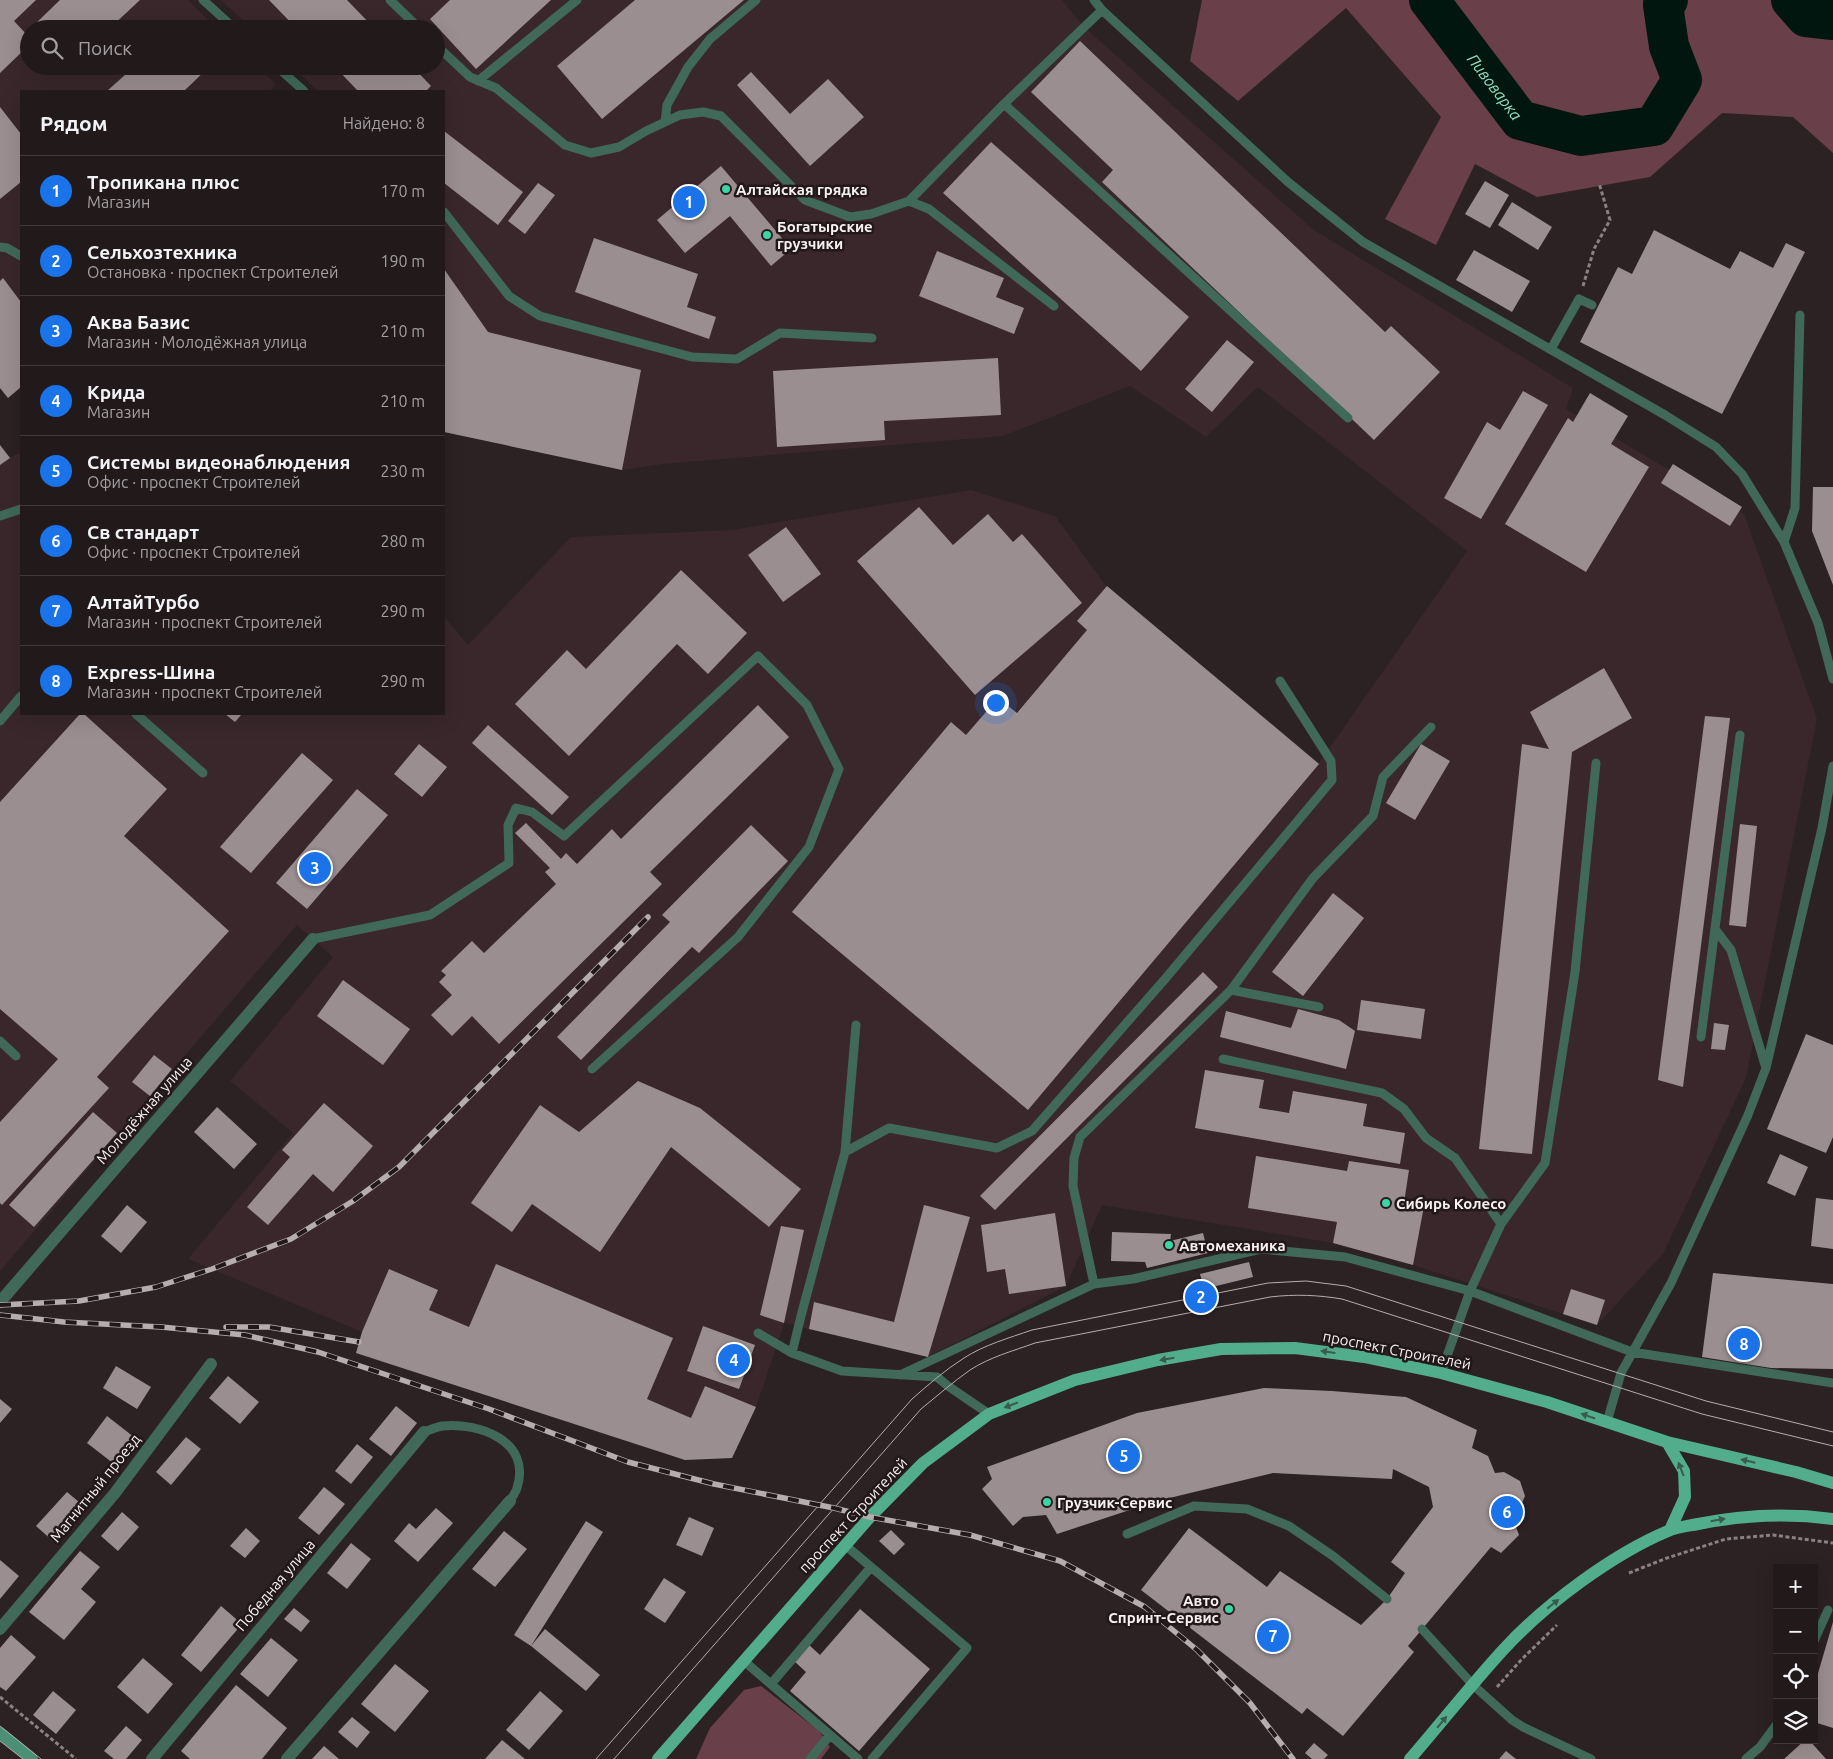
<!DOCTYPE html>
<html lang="ru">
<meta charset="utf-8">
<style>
:root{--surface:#21191a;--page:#292223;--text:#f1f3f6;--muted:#a2a0a2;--line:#3e3839;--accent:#1a73e8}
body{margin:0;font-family:Ubuntu,sans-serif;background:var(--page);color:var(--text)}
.controls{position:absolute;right:15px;bottom:15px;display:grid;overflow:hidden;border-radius:0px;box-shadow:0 5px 20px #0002}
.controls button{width:45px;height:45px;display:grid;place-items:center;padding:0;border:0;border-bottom:1px solid var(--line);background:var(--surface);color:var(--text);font:25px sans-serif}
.you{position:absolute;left:995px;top:702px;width:18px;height:18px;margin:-12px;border:4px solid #fff;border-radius:50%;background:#1a73e8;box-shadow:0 0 0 8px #1a73e833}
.badge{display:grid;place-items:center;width:32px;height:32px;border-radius:50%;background:var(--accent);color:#fff;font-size:16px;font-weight:700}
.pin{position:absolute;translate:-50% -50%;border:2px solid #fff;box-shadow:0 1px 5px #0006}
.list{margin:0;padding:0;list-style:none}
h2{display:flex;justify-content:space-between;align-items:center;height:65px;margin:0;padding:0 20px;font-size:21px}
h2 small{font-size:16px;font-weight:400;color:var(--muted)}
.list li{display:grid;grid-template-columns:32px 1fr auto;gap:15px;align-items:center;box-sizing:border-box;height:70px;padding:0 20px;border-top:1px solid var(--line)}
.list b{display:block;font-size:19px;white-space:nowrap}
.list p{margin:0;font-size:16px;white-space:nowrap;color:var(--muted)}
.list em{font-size:16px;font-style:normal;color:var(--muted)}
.icon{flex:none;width:28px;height:28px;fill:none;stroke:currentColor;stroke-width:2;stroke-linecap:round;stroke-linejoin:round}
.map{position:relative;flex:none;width:1833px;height:1759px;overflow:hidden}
.search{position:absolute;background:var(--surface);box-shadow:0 5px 20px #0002;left:20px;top:20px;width:425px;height:55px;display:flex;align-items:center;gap:12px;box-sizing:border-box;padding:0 18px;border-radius:28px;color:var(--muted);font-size:19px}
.panel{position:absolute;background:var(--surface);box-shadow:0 5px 20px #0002;left:20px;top:90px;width:425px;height:625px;border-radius:0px}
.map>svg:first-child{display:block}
</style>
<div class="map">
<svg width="1833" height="1759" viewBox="0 0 1833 1759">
<rect width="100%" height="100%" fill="#2c2123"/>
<path fill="#39272b" d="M0 0H188L218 29H29V66H257L276 84 270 91H21V387L8 398 0 388Z
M221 0H1062L1084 27 1314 230 1573 388 1566 409 1744 514 1817 719 1746 1078 1663 1254 1597 1325 1413 1265 1333 1243 1102 1205 1066 1286 928 1357 784 1323 756 1407 732 1458 685 1460 356 1353 362 1332 188 1259 293 1133 230 1081 333 957 297 925 0 1271V445L10 457 21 453V714H444V616L468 645 571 537 732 530 971 490 1055 516 1107 587 1319 763 1467 551 1258 387 1206 437 1130 386 1003 436 663 464 622 470 444 432V91H318L291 66H436V29H252Z"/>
<path fill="#694049" d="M1202 0H1833V153L1793 117 1722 113 1650 177 1537 197 1475 164 1436 245 1385 219 1441 117 1346 8 1238 101 1190 61Z
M761 1686 819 1731 830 1747 821 1759H696L710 1728 744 1690Z"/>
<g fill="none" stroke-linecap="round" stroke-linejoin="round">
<g stroke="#00160e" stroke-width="40">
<path id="s1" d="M1429 0 1520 120 1581 136 1654 126 1682 80 1669 46 1663 5 1668 0"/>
<path d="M1791 0 1806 17 1833 20"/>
</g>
</g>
<path fill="#9b8e90" d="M0 0H36L14 21 29 37V45L0 73Z
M60 0H140L109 29H30Z
M269 0H347L375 29H297Z
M450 0H551L476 69 430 19Z
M635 0H744L602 119 557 66Z
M1080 41 1385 332 1391 326 1440 372 1374 440 1102 182 1113 170 1031 92Z
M135 66H202L206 70 184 91H107Z
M334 66H412L431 86 426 91H358Z
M751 72 790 114 828 79 864 117 810 166 737 85Z
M0 107 21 134V182L0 199Z
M444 131 523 192 498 225 444 183Z
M991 142 1189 317 1141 371 943 193Z
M721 166 791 249 771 266 730 216 685 253 657 220Z
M1485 181 1509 195 1490 228 1465 214Z
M538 183 555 195 525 234 508 221Z
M1512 202 1552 227 1538 250 1498 225Z
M1654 230 1730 269 1740 251 1773 268 1786 243 1805 252 1722 414 1580 342 1618 267 1632 274Z
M594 238 698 274 687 307 716 317 709 339 575 292Z
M1474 250 1530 281 1512 312 1456 280Z
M937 251 1004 278 996 297 1024 308 1014 334 919 296Z
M444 269 488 332 641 370 622 470 444 432Z
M3 278 21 302V387L8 398 0 388V281Z
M1227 340 1254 362 1212 412 1185 389Z
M998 358 1001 415 884 421 885 440 777 447 773 371Z
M1523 391 1548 405 1481 519 1444 498 1487 422 1500 430Z
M1590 393 1628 416 1611 444 1649 467 1586 572 1505 524 1568 418 1573 422Z
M0 445 10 458 0 465Z
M1673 464 1742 507 1730 526 1661 483Z
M1813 487H1833V585L1812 531Z
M919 507 953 545 988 514 1013 542 1022 534 1082 603 975 695 857 561Z
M786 527 821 574 783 602 748 555Z
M681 570 747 633 708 674 677 644 569 756 515 704 567 650 586 669Z
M1107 586 1319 764 1028 1110 792 912 951 722 966 735 998 698 1017 713 1087 630 1077 621Z
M1604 668 1632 718 1572 752 1532 1154 1479 1149 1522 744 1549 749 1530 712Z
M758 705 789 737 650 872 662 884 499 1044 472 1016 452 1036 431 1015 452 995 439 982 446 975 441 971 472 941 484 953 556 884 545 872 550 868 515 833 526 823 561 859 566 853 577 864 612 829 621 839Z
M80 714H84L167 789 124 836 229 931 97 1077 109 1088 2 1205 0 1203V1122L58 1059 0 1009V802Z
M225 714H242L235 722Z
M1705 716 1730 718 1683 1087 1658 1080Z
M488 725 569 797 552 815 472 743Z
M419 744 447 767 422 797 394 774Z
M1421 744 1450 761 1415 820 1386 803Z
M302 753 333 780 251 873 220 847Z
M357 789 388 815 307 909 276 883Z
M1740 824 1757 826 1746 927 1729 925Z
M751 825 788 861 699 953 692 947 581 1060 557 1037 670 922 662 915Z
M1333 893 1364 918 1303 996 1272 972Z
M1203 972 1218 987 995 1210 980 1196Z
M343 980 410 1029 383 1065 317 1016Z
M1361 1000 1425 1009 1421 1039 1357 1030Z
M1298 1009 1339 1020 1355 1031 1346 1069 1220 1037 1226 1011 1291 1028Z
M1714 1023 1729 1025 1725 1050 1711 1049Z
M1806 1034 1833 1045V1137L1826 1153 1767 1129Z
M154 1055 172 1069 150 1096 132 1082Z
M1205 1070 1264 1080 1259 1108 1289 1113 1293 1091 1367 1104 1363 1126 1405 1133 1400 1164 1195 1128Z
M638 1081 700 1108 801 1189 769 1227 671 1147 600 1252 532 1204 512 1232 471 1203 540 1105 579 1132Z
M324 1103 373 1146 333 1192 313 1174 268 1225 247 1207 290 1157 282 1150Z
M217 1107 257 1144 234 1169 194 1132Z
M93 1112 117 1133 34 1227 9 1205Z
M1780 1154 1808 1167 1795 1196 1767 1183Z
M1256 1156 1347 1171 1349 1161 1409 1170 1404 1203 1424 1206 1413 1265 1333 1243 1337 1222 1248 1208Z
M1816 1198 1833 1200V1249L1811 1246Z
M127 1205 147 1222 121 1253 101 1236Z
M924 1205 970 1217 928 1357 809 1329 814 1302 894 1322Z
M1055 1213 1066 1286 1009 1294 1005 1269 987 1272 981 1225Z
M781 1226 804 1230 784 1323 760 1315Z
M1112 1232 1171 1234 1170 1241 1203 1233 1208 1253 1147 1268 1145 1262 1111 1261Z
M1249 1262 1253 1277 1204 1289 1200 1274Z
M496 1264 673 1338 647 1399 691 1418 705 1386 756 1407 732 1458 685 1460 356 1353 362 1332 389 1269 438 1290 429 1310 469 1327Z
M1713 1273 1833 1284V1369L1771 1368 1702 1357Z
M1571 1289 1605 1300 1597 1325 1563 1314Z
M703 1326 755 1345 739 1389 687 1371Z
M116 1366 151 1387 137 1409 103 1388Z
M228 1376 259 1402 240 1424 209 1398Z
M1264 1388 1332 1391 1406 1397 1477 1430 1472 1448 1488 1456 1495 1473 1504 1472 1520 1481 1525 1496 1519 1510 1511 1514 1519 1535 1501 1553 1491 1547 1408 1646 1414 1652 1343 1736 1307 1708 1302 1714 1141 1590 1189 1528 1267 1587 1280 1571 1361 1625 1387 1599 1405 1573 1391 1562 1433 1507 1429 1487 1393 1469 1392 1479 1273 1473 1157 1501 1057 1534 1046 1515 1023 1517 1013 1526 982 1489 992 1479 987 1467 1137 1413Z
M0 1399 12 1409 0 1423Z
M396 1406 417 1423 391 1456 369 1439Z
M107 1416 139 1441 118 1467 87 1443Z
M186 1437 201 1449 171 1485 156 1472Z
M357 1444 373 1457 351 1484 335 1471Z
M324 1487 345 1504 319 1535 298 1518Z
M67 1492 85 1507 54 1542 36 1526Z
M436 1508 453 1523 418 1562 394 1541 409 1523 416 1529Z
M122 1512 139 1527 118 1551 101 1536Z
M689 1517 714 1528 702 1556 676 1545Z
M586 1521 603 1532 531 1646 545 1629 600 1675 586 1691 531 1646 514 1635Z
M246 1528 260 1541 245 1558 230 1546Z
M891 1530 905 1544 894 1555 879 1541Z
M504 1531 527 1549 495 1587 472 1569Z
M351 1543 371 1559 347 1589 327 1573Z
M80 1551 100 1567 81 1589 96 1602 64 1640 29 1612Z
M0 1560 19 1576 0 1599Z
M664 1578 686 1592 665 1623 644 1609Z
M221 1606 242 1624 201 1672 181 1655Z
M294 1608 310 1621 301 1632 284 1619Z
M860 1609 930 1669 859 1751 790 1691 806 1672 794 1661 808 1644 820 1655Z
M1833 1622V1728L1814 1722V1687Z
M11 1635 36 1657 6 1691 0 1687V1648Z
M271 1638 298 1660 268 1697 240 1674Z
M143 1658 173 1684 148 1714 117 1687Z
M395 1664 429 1691 395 1732 361 1704Z
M236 1685 287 1728 262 1759H190L181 1751Z
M53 1691 76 1710 56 1734 33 1715Z
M540 1691 563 1711 529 1750 506 1730Z
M352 1717 370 1732 357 1748 338 1732Z
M126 1726 142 1740 126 1759H114L104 1751Z
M502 1740 525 1759H485Z
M1805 1740H1809L1826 1759H1784Z
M1314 1743 1328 1755 1324 1759H1312L1305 1753Z
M324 1746 339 1759H312Z
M1506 1751 1516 1759H1499Z"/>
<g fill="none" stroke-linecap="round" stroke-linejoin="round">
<path stroke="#8a8182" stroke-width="3" stroke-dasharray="4 2.5" stroke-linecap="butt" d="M1583 286 1594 249 1610 220 1599 183
M1629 1573 1667 1558 1726 1539 1773 1535 1833 1543
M1497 1687 1522 1659 1557 1625
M0 1697 76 1759"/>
<path stroke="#406959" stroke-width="9" d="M203 0 235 29
M390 0 420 29
M1094 0 1102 10 1288 182 1363 242 1665 415 1716 447 1742 474 1784 542 1818 623 1833 679
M436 45 470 77 496 88 565 145 591 153 619 147 646 131 680 115 703 112 721 116 805 200 850 217 871 214 909 201 1004 104 1102 10
M276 66 304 91
M478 81 577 0
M1004 104 1348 418
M665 122 667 105 688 67 710 39 756 0
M909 201 929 209 1054 306
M444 212 509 296 540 316 692 357 737 359 780 333 872 338
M0 247 7 248 21 256
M1551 349 1579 299 1592 305
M0 516 21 509
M1784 542 1795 508 1800 315
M136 714 203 773
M0 721 21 696
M1715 929 1731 950 1765 1065
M313 939 430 915 509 863 508 825 516 808 532 812 564 836 758 656 807 705 839 769 809 847 738 937 592 1069
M1231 990 1313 878 1373 816 1383 777 1431 727
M1701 1037 1740 735
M0 1041 16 1056
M1223 1059 1382 1093 1404 1109 1426 1138 1455 1158 1501 1224
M845 1152 889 1128 997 1148 1032 1131 1165 979 1332 780 1331 761 1280 681
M1094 1284 1073 1186 1074 1158 1080 1137 1231 990 1319 1007
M758 1333 792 1353 842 1371 937 1377 948 1386 989 1414
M792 1353 801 1316 845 1152 856 1025
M1441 1373 1470 1291 1501 1224 1545 1163 1575 972 1596 763
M900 1375 1094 1284 1133 1279 1261 1249 1345 1257 1470 1291 1632 1352 1833 1383
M1607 1422 1621 1373 1671 1283 1748 1115 1766 1068 1822 828 1833 766
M424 1432C430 1430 436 1427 442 1426 479 1422 532 1441 517 1488 516 1492 512 1497 510 1501
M1127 1534 1194 1506 1247 1509 1289 1526 1333 1556 1387 1599
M845 1545 967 1648 872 1759
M1422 1629 1473 1685 1512 1720 1523 1727 1591 1759
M1814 1641 1828 1610
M744 1661 858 1759
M771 1684 871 1567
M810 1759 830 1735
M1746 1759 1760 1747 1777 1724"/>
<path stroke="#406959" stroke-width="12" d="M0 1302 313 939
M0 1629 115 1493 211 1364
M152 1759 424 1432
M287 1759 510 1501"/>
<path stroke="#4b8f76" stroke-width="12" d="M0 1733 32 1759"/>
<path stroke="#52ad8c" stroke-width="12" d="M1667 1442 1684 1471 1685 1497 1670 1530
M658 1759 870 1517 923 1463 989 1414 1075 1380 1158 1360 1221 1349 1295 1348 1364 1357 1441 1373 1547 1402 1667 1442 1796 1472 1833 1483
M1410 1759C1441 1723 1471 1685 1503 1650 1544 1605 1613 1554 1668 1531 1677 1527 1688 1526 1698 1524 1743 1515 1788 1513 1833 1519"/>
<path stroke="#b6adaf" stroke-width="1" d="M0 1726 41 1759
M0 1741 23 1759
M596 1759 912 1399C928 1385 945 1370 964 1358 984 1345 1009 1338 1032 1330L1268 1283 1306 1281 1346 1286 1706 1401 1833 1432
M614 1759 921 1409C937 1396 953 1382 970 1370 990 1357 1013 1351 1035 1343L1270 1297C1295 1294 1318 1295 1342 1299L1702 1414 1833 1446"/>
<g stroke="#b6adaf" stroke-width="5.5">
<path id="rail" d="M0 1305 79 1301 156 1287 212 1269 291 1239 353 1201 399 1167 648 917
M0 1315 64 1322 161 1327 245 1335 318 1352 489 1409 628 1462 714 1484 834 1508 870 1517 970 1535 1060 1561 1145 1607 1197 1650 1250 1703 1293 1759
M226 1327H269L359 1342"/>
</g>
<use href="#rail" stroke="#22181a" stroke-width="4" stroke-dasharray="11" stroke-linecap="butt"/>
</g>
<defs><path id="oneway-solid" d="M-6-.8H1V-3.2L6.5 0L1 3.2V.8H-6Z" transform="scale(1.25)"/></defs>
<g fill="#385b4d">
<use href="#oneway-solid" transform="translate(1328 1352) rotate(-172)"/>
<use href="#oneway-solid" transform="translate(1167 1359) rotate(170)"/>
<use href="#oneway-solid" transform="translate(1011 1405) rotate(159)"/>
<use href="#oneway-solid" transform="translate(1588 1416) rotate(-161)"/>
<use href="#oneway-solid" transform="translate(1748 1461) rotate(-167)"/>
<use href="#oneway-solid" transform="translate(1681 1469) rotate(-111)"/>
<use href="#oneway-solid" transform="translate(1718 1520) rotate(-10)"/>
<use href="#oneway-solid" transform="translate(1553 1604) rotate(-38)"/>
<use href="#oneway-solid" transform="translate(1442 1722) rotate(-50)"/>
</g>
<g fill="#3ad4a5" stroke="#22181a" stroke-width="2">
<circle cx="726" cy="189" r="5"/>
<circle cx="767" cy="235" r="5"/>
<circle cx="1386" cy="1203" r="5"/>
<circle cx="1169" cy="1245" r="5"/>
<circle cx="1047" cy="1502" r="5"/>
<circle cx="1229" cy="1609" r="5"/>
</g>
<g text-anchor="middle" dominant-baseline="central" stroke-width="5" stroke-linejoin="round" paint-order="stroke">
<g font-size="15" font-weight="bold" fill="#f7f0f1" stroke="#22181a" text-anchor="start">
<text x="736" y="189">Алтайская грядка</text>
<text x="777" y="226">Богатырские<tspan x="777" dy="17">грузчики</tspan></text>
<text x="1396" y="1203">Сибирь Колесо</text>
<text x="1179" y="1245">Автомеханика</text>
<text x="1057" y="1502">Грузчик-Сервис</text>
<text x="1219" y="1600" text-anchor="end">Авто<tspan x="1219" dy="17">Спринт-Сервис</tspan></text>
</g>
<g font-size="15" fill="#f7f0f1" stroke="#22181a">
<text transform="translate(144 1110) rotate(-49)">Молодёжная улица</text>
<text transform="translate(1397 1350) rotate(11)">проспект Строителей</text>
<text transform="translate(95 1488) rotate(-51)">Магнитный проезд</text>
<text transform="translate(853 1515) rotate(-47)">проспект Строителей</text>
<text transform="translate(275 1585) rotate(-50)">Победная улица</text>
</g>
<g font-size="16" font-style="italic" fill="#92e0c1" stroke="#22181a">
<text stroke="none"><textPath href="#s1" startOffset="109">Пивоварка</textPath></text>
</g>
</g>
</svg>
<div class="controls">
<button>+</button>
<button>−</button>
<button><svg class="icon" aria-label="locate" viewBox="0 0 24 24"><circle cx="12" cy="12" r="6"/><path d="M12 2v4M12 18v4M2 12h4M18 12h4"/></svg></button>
<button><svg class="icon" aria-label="layers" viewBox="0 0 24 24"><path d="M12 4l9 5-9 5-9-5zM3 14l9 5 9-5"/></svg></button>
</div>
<div class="you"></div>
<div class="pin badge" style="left:689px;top:202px">1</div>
<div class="pin badge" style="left:1201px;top:1297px">2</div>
<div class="pin badge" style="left:315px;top:868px">3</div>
<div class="pin badge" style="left:734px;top:1360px">4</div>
<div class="pin badge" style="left:1124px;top:1456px">5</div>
<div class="pin badge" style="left:1507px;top:1512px">6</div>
<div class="pin badge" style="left:1273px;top:1636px">7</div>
<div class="pin badge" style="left:1744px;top:1344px">8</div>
<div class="search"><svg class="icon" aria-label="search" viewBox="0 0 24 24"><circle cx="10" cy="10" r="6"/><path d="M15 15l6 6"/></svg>Поиск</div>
<section class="panel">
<h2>Рядом<small>Найдено: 8</small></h2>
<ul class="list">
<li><span class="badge">1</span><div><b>Тропикана плюс</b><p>Магазин</p></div><em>170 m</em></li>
<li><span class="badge">2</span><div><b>Сельхозтехника</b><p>Остановка · проспект Строителей</p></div><em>190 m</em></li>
<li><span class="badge">3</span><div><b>Аква Базис</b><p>Магазин · Молодёжная улица</p></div><em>210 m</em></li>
<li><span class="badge">4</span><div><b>Крида</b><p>Магазин</p></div><em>210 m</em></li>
<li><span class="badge">5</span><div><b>Системы видеонаблюдения</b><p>Офис · проспект Строителей</p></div><em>230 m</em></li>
<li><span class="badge">6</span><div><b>Св стандарт</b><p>Офис · проспект Строителей</p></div><em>280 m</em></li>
<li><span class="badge">7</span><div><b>АлтайТурбо</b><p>Магазин · проспект Строителей</p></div><em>290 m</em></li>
<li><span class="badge">8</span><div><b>Express-Шина</b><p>Магазин · проспект Строителей</p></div><em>290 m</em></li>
</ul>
</section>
</div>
